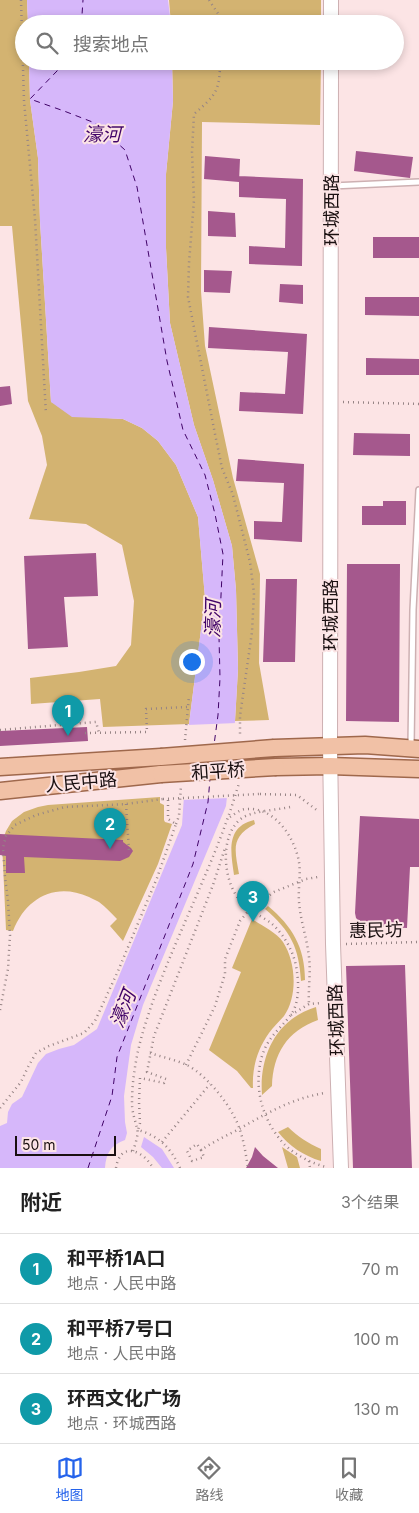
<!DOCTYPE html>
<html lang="zh">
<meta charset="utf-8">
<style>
:root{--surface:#fff;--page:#f2f2f2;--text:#222;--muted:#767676;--line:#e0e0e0;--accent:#2563eb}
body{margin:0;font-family:Inter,"Noto Sans SC",sans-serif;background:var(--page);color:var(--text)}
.scale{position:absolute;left:15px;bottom:12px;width:101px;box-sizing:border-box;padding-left:5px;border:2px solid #1a1011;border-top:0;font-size:14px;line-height:18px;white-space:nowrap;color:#1a1011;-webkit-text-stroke:4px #fce4e5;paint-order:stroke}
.you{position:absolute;left:191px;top:661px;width:18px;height:18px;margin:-12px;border:4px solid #fff;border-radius:50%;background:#1a73e8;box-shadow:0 0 0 8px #1a73e833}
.badge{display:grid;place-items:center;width:32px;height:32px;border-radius:50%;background:var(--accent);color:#fff;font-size:16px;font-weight:700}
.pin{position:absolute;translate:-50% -41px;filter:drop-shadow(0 1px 2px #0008)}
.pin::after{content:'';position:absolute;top:26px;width:18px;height:15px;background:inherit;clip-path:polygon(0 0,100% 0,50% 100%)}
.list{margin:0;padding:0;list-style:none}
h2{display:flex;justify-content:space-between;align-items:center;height:65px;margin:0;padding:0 20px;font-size:21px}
h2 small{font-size:16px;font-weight:400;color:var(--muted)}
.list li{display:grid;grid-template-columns:32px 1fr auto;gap:15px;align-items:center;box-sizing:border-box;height:70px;padding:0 20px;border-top:1px solid var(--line)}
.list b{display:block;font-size:19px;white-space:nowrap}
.list p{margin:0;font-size:16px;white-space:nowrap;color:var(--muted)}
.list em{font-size:16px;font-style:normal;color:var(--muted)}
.icon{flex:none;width:28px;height:28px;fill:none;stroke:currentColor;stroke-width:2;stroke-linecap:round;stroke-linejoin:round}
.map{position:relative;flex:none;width:419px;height:1168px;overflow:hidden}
.search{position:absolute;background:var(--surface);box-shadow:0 2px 8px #0003;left:15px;right:15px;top:15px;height:55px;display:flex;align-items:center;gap:12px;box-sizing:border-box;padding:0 18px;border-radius:28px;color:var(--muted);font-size:19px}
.sheet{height:275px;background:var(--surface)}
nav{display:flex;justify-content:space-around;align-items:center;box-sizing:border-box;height:70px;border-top:1px solid var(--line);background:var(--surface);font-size:14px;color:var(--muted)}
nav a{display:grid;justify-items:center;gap:2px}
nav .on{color:var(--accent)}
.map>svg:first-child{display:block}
</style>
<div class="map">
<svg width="419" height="1168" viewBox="0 0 419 1168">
<rect width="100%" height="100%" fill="#fce4e5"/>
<path fill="#d3b371" d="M0 0H27L28 24H24V61H29L30 100 38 158 40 221 51 402 107 418 123 419 142 428 158 441 176 465 198 517 205 598 189 724 103 727 100 699 31 704 30 678 79 672 116 666 131 645 134 601 122 545 86 524 29 519 47 465 42 436 28 401 12 226H0Z
M169 0H321V24H171Z
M172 61H321L320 125 202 122 201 291 205 346 233 478 260 574 259 663 269 720 235 721 238 669 236 590 232 546 213 480 194 425 170 323 166 248V174L173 101Z
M160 797V803L164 805V820L165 822 172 824 158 864 123 941 110 926 117 919C111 913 106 907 99 902 96 900 92 899 89 897 55 882 26 898 13 931L6 930 2 842 6 831 12 821 24 812 38 807 48 805Z
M254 820 255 824C230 837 235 850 239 874L234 875C231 853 225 827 254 820Z
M268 906C292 926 305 947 305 980L301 981C299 948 291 931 265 909Z
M252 919C262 926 276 932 283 942 296 962 298 996 284 1016 279 1022 273 1027 269 1033 257 1050 252 1068 253 1088H251L237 1071 209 1050 241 972 232 968Z
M316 1007 318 1020C287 1031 273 1054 272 1086L262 1095C259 1056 276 1019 316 1007Z
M288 1127C298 1137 308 1143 321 1149V1161C304 1156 289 1146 278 1132Z
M282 1147 297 1157 300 1168H288Z"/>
<path fill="#d6b7fa" d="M27 0H168L171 24H28Z
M29 61H172L173 101 166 174V248L170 323 194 425 213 480 232 546 236 590 238 669 235 721 226 806 143 1005 131 1045 124 1096 125 1122 127 1133 125 1140C111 1145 106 1153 105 1168H0V1126L7 1123 8 1112 12 1104 22 1097 38 1063 46 1054 59 1049 74 1045 97 1029 182 825 189 724 205 598 198 517 176 465 158 441 142 428 123 419 72 417 51 402 40 221 38 158 30 100Z
M144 1137 162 1149 174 1168H162L153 1157 141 1147Z"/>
<path fill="#fce4e5" d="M237 723 229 798 181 800 187 725Z"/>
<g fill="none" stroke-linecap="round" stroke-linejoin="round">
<path stroke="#410368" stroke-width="1" stroke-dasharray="6 5" stroke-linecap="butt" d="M79 24 82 15 83 0
M63 61 57 71 30 99 64 111 95 123 125 150 137 187 167 361 183 430 205 475 215 514 223 554 219 637 220 678 218 715 214 745
M88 1168 112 1096 117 1057 193 864 208 802 210 779"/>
</g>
<path fill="#a5588d" d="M356 151 413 157 410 178 354 171Z
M205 156 240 159 239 182 204 179Z
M239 176 303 179 302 266 249 264V246L285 248 286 199 239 197Z
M208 211 235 213 236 237 208 236Z
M373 237H419V258H373Z
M204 270 232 271 230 293 204 292Z
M280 284 303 285V304L279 302Z
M365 297H419V316L365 315Z
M209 327 307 334 303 414 239 411 240 392 285 394 288 352 208 348Z
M366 358 419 359V375H366Z
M10 386 12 404 0 406V387Z
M354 433 410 434V456L353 455Z
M238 459 304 464 302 542 254 539V521L282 522 284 483 236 481Z
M383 501H406V525H362V506H383Z
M96 553 98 596 64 597 68 647 28 649 24 556Z
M347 564H400L399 722 346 721Z
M266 579H297L295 662H263Z
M87 727 88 741 0 746V731Z
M360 816 419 819V867H410L407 928 367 926 363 925 356 918 355 913Z
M0 834 123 840V842L131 848 133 851 129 857 120 861 24 857 25 873H6V856L0 855Z
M405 965 412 1168H353L346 966Z
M255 1147 263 1156 278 1168H246L252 1157Z"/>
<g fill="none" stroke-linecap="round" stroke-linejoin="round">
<g stroke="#cdb0b2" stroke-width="8">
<path id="service" d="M332 186 419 182
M411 745 413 610 419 490"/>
</g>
<g stroke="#cdb0b2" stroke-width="16">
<path id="tertiary" d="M331 0V24
M331 61 330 746 333 944 341 1168"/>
</g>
<g stroke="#9f684c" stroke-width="19">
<path id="primary" d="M274 748 365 745 419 749
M0 767 161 757
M276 767 330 766 419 769
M0 791 161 774"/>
</g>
<path stroke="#968485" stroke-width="2.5" stroke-dasharray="1 4" stroke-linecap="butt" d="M21 0 24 101 35 219 46 414
M209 0 219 15 221 24
M220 61C220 91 216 95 194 114L192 152 194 200 189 263 188 297 215 434 222 468 233 495 250 562 254 593 252 632 240 716V737
M343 402 419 404
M0 730 96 722 99 733
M85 733 147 732 146 709 188 707
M185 740 189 696
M260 794 297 795 318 811
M126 804 129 851
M290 807C277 810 252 811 242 818 220 834 223 875 236 895 243 908 260 915 271 923 285 935 295 954 297 972 299 986 299 1005 290 1016 279 1030 268 1037 262 1056 253 1087 262 1120 284 1144 295 1155 311 1163 326 1167
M230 817C235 814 240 809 247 809 275 807 295 838 299 862 301 875 298 888 299 901 300 920 307 938 309 957 311 973 308 988 309 1004
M176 824 179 816 181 786
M346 944 419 942
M0 1010 8 969 10 935 8 901 5 877 3 848 6 836 15 825 36 815 65 807 126 804 163 799
M291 1015 309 1004 321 1003
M150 1053C162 1057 176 1060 187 1065 208 1076 233 1108 240 1130 244 1142 246 1155 248 1168
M186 1065 215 1006 225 974V959L240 921 250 909 274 892 306 879 318 877
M0 1108 21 1082 28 1067 36 1053 49 1046 84 1033 95 1021 118 971 157 878 176 824 168 819V799
M162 1142 210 1084
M201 1150 204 1157 192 1161 187 1151 197 1144 201 1150C213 1142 226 1136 239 1129 267 1113 293 1098 325 1093
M133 1151C135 1145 139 1134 137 1128 135 1120 132 1112 132 1103 132 1080 136 1057 142 1035 167 949 214 870 239 783
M309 1161 310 1168
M116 1168C120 1141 143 1150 153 1168
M180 1168C171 1148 159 1136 138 1130L140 1123 139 1102 140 1078 164 1083 166 1079 147 1072 154 1036 213 885 225 848"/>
<use href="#service" stroke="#fff" stroke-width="5"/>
<use href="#tertiary" stroke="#fff" stroke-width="14"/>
<use href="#primary" stroke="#f1c1a6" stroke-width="16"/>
<g stroke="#9f684c" stroke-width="19" stroke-linecap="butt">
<path id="primary-bridge" d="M161 757 274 748
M161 774 276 767"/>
</g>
<path stroke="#968485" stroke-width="2.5" stroke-dasharray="1 4" stroke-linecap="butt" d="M163 799 260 794"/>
<use href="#primary-bridge" stroke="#f1c1a6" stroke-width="16"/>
</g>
<g text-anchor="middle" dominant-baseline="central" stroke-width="4" stroke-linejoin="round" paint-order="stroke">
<g font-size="18" fill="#1a1011" stroke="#fce4e5">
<text transform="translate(331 210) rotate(-90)">环城西路</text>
<text transform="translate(330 615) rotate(-90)">环城西路</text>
<text transform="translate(218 771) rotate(-4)">和平桥</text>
<text transform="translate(81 782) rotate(-5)">人民中路</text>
<text transform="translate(376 930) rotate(-1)">惠民坊</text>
<text transform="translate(336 1020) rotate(-92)">环城西路</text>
</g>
<g font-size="19" font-style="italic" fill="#410368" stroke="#fce4e5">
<text x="102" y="134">濠河</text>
<text transform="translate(213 619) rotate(-89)">濠河</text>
<text transform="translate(123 1009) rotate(-68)">濠河</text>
</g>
</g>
</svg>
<div class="scale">50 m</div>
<div class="you"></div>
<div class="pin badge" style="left:68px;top:736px;background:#0f9aa8">1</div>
<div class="pin badge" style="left:110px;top:849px;background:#0f9aa8">2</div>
<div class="pin badge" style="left:253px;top:922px;background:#0f9aa8">3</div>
<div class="search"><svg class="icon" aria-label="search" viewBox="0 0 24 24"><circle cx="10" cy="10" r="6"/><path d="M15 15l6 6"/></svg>搜索地点</div>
</div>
<section class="sheet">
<h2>附近<small>3个结果</small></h2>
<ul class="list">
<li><span class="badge" style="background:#0f9aa8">1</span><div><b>和平桥1A口</b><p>地点 · 人民中路</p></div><em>70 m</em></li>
<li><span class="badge" style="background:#0f9aa8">2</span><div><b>和平桥7号口</b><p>地点 · 人民中路</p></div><em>100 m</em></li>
<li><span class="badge" style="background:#0f9aa8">3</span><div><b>环西文化广场</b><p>地点 · 环城西路</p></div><em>130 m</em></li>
</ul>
</section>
<nav>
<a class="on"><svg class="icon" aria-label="map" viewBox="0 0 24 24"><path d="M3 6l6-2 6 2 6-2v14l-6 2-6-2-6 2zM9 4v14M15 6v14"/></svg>地图</a>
<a><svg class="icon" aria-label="directions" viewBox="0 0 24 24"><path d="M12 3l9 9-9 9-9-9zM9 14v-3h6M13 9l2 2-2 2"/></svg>路线</a>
<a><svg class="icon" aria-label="saved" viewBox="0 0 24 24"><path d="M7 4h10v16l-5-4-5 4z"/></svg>收藏</a>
</nav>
